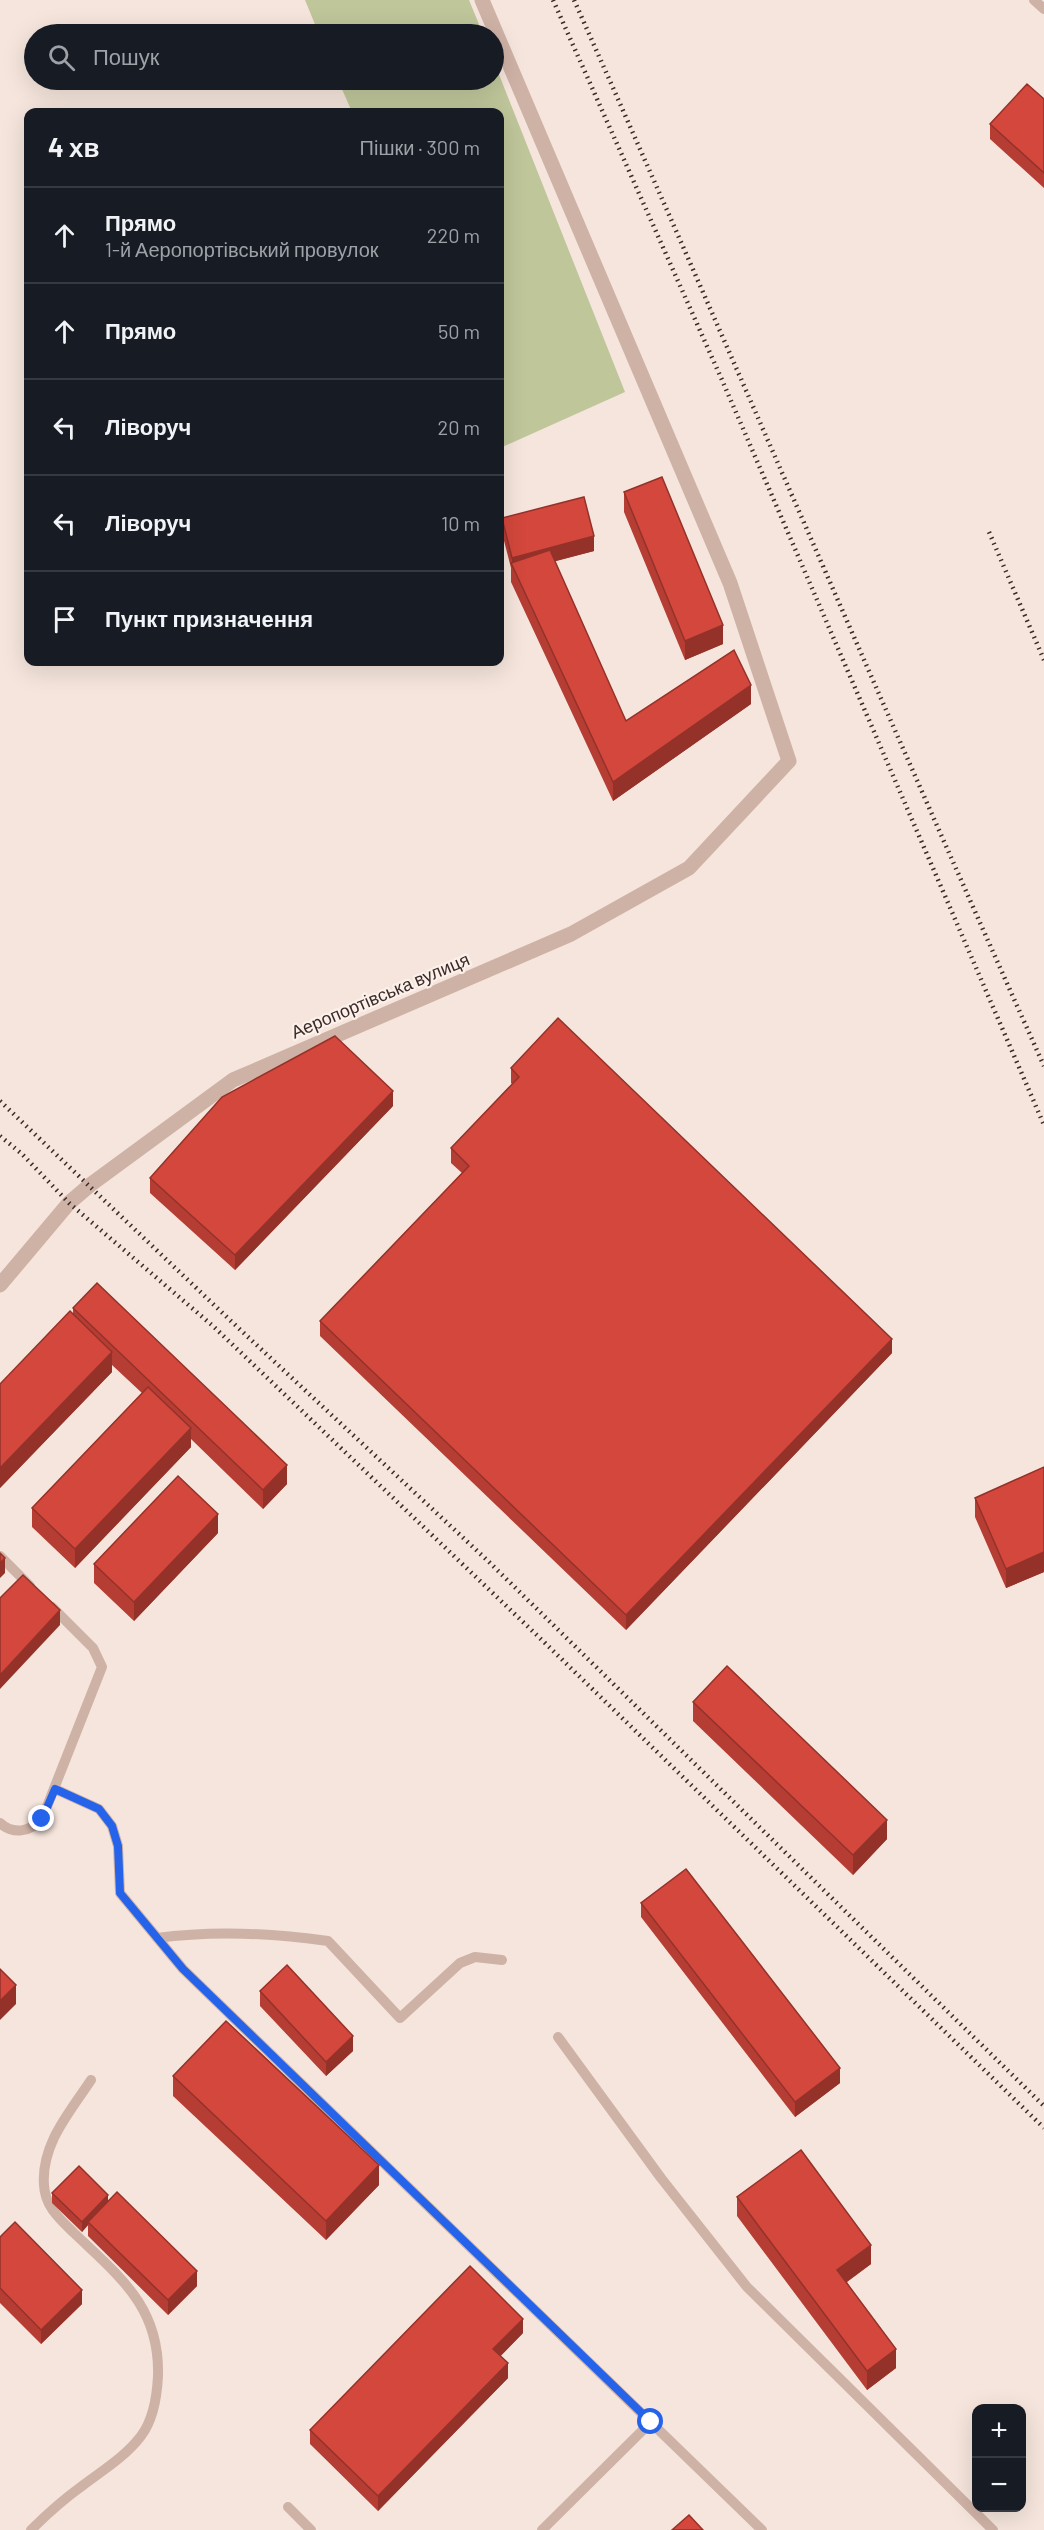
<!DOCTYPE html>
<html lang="uk">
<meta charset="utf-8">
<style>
:root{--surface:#171b24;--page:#242831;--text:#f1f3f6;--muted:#9ea1a6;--line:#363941}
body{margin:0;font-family:Barlow,sans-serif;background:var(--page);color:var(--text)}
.controls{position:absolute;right:18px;bottom:18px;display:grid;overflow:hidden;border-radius:12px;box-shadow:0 6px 24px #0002}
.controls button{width:54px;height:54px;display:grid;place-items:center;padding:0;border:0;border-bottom:2px solid var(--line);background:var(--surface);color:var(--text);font:30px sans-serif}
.stop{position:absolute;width:18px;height:18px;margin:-14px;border:4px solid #2563eb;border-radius:50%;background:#fff}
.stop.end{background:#2563eb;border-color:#fff;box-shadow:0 2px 6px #0008}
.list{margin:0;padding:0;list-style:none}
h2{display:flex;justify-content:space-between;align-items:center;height:78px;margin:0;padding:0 24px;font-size:26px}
h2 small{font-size:20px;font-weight:400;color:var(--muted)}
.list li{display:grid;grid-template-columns:39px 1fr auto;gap:18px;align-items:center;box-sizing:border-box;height:96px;padding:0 24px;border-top:2px solid var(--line)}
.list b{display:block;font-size:22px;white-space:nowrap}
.list p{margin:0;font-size:20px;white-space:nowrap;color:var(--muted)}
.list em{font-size:20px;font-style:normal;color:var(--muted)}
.icon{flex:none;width:33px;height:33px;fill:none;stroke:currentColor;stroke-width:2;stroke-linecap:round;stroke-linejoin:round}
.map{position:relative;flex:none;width:1044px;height:2530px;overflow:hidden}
.search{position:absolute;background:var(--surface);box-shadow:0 6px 24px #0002;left:24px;top:24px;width:480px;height:66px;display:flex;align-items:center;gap:15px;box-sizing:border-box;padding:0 21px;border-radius:33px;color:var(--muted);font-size:22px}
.panel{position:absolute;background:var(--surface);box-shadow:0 6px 24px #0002;left:24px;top:108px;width:480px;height:558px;border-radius:12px}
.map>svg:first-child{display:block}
</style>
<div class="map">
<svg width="1044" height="2530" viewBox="0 0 1044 2530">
<rect width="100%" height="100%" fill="#f5e5dc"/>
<path fill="#bfc69a" d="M305 0H469L483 34H319Z
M494 62 625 392 500 448V112H352L338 80H494Z"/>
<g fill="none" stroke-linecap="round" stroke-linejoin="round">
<path stroke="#cfb2a6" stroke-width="10" d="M1034 0 1044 9
M0 1556 30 1586
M55 1789 99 1809 112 1826 118 1846 120 1893 183 1969 762 2530
M0 1823C13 1835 30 1832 42 1819L102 1667 93 1648 52 1607
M157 1938C215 1930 271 1933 328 1941L400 2018 460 1963 475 1957 502 1960
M558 2037 661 2178 747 2287 993 2530
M288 2507 311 2530
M31 2530C47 2514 64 2499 82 2486 103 2470 125 2457 141 2436 154 2419 157 2396 158 2376 160 2307 120 2277 74 2233 60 2219 45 2207 44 2185 41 2144 70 2112 91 2080
M542 2530 651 2422"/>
<path stroke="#cfb2a6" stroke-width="15" d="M0 1285 69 1203 90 1185 233 1080 571 934 689 868 789 761 730 583 482 0"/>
<path stroke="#3a2b28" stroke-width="4.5" stroke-dasharray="1.5 4.5" stroke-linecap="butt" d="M553 0 722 380 1044 1125
M574 0C732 355 885 712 1044 1066
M989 532 1044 660
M0 1101 232 1322 488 1561 1044 2106
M0 1136 22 1154 69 1203 213 1326 544 1642 1044 2128"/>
</g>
<path fill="#b53d34" d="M1044 99V188L990 139V124Z
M624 492 723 644 685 660 624 512Z
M502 518 594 551 555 561 626 721 751 704 613 801 511 582V568L502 533Z
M511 1068 892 1353 626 1630 320 1336V1321L462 1173 451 1163V1148L512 1084 511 1083Z
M393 1106 235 1270 150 1193V1178Z
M73 1308 287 1484 263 1509 191 1439V1447L75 1568 32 1527V1508L142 1393 112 1365V1372L0 1488V1384L73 1314Z
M1044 1467V1572L1006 1588 975 1517V1498Z
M218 1533 134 1621 94 1583V1564Z
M693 1702 887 1839 853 1875 693 1721Z
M641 1903 840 2083 795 2117 641 1917Z
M260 1991 353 2051 326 2076 260 2006Z
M173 2076 379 2185 326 2240 173 2096Z
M52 2193 108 2201 197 2286 168 2315 88 2236V2225L82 2232 52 2203Z
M737 2197 871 2264 847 2282 896 2368 867 2390 737 2216Z
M0 2237 82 2304 41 2344 0 2303Z
M523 2333 500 2356 508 2378 378 2511 310 2444V2430Z"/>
<path fill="#94322a" d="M594 536V551L515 572 512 566V558Z
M723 625V644L685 660V641Z
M751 685V704L613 801V782Z
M393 1091V1106L235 1270V1255Z
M892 1339V1353L626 1630V1615Z
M112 1352V1372L0 1488V1468Z
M191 1428V1447L75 1568V1549Z
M287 1465V1484L263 1509V1490Z
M218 1514V1533L134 1621V1602Z
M1044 1552V1572L1006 1588V1569Z
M5 1558V1573L0 1578V1563Z
M60 1610V1625L0 1689V1675Z
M887 1820V1839L853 1875V1855Z
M16 1985V2004L0 2020V2001Z
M353 2036V2051L326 2076V2062Z
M840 2068V2083L795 2117V2102Z
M379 2165V2185L326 2240V2221Z
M108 2195V2205L88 2222V2225L82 2232V2222Z
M871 2245V2264L837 2289V2270Z
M197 2271V2286L168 2315V2300Z
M82 2290V2304L41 2344V2330Z
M523 2319V2333L493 2364V2349Z
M896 2349V2368L867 2390V2371Z
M508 2363V2378L378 2511V2496Z"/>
<path fill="#d3473c" stroke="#94322a" stroke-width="1.5" d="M1027 84 1044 99V173L990 124Z
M662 477 723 625 685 641 624 492Z
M584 497 594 536 512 558 502 518Z
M550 550 626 721 734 650 751 685 613 782 511 563Z
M558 1018 892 1339 626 1615 320 1321 469 1166 451 1148 519 1077 511 1068Z
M335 1036 393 1091 235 1255 150 1178 222 1097Z
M97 1283 287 1465 263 1490 73 1308Z
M70 1311 112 1352 0 1468V1384Z
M148 1387 191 1428 75 1549 32 1508Z
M1044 1467V1552L1006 1569 975 1498Z
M178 1476 218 1514 134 1602 94 1564Z
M0 1553 5 1558 0 1563Z
M23 1575 60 1610 0 1675V1598Z
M727 1666 887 1820 853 1855 693 1702Z
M686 1869 840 2068 795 2102 641 1903Z
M287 1965 353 2036 326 2062 260 1991Z
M0 1969 16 1985 0 2001Z
M226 2021 379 2165 326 2221 173 2076Z
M801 2150 871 2245 837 2270 896 2349 867 2371 737 2197Z
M79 2166 108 2195 82 2222 52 2193Z
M117 2192 197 2271 168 2300 88 2222Z
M15 2222 82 2290 41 2330 0 2288V2237Z
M470 2266 523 2319 493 2349 508 2363 378 2496 310 2430Z
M689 2515 703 2530H672Z"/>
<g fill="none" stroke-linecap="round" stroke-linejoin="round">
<path stroke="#2563eb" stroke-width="8" d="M42 1819 55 1789 99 1809 112 1826 118 1846 120 1893 183 1969 651 2422"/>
</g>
<g text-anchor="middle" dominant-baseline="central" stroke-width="4.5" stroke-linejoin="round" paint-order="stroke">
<g font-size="18" fill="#3a2b28" stroke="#fcf0ea">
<text transform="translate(380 995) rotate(-23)">Аеропортівська вулиця</text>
</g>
</g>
</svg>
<div class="controls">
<button>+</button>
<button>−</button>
</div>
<div class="stop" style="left:651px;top:2422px"></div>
<div class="stop end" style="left:42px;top:1819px"></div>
<div class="search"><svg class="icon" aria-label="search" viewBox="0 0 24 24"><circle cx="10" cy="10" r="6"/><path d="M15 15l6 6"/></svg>Пошук</div>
<section class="panel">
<h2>4 хв<small>Пішки · 300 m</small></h2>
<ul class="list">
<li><svg class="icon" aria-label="ahead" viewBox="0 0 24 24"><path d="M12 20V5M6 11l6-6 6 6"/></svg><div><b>Прямо</b><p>1-й Аеропортівський провулок</p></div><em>220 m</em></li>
<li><svg class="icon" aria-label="ahead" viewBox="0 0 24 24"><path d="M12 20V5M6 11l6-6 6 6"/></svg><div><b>Прямо</b></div><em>50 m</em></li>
<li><svg class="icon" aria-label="left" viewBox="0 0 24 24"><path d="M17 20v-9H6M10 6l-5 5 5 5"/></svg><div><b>Ліворуч</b></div><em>20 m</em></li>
<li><svg class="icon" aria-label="left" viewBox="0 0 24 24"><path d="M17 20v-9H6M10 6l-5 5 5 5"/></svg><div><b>Ліворуч</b></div><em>10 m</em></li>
<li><svg class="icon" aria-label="arrive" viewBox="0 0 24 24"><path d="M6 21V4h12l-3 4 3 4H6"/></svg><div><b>Пункт призначення</b></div></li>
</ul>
</section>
</div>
